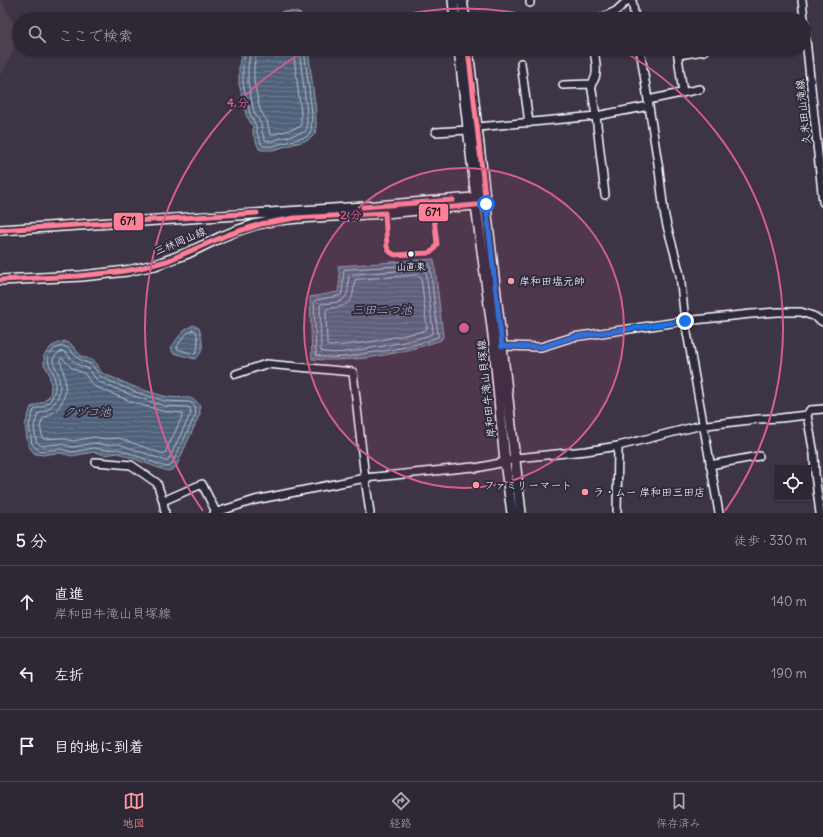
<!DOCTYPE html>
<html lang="ja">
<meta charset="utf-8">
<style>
:root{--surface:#2e2734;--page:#362f3c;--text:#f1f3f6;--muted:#a7a5ac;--line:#49444f;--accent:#ff9aa2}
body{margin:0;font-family:Delius,"Klee One",sans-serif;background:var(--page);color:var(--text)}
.controls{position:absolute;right:12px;bottom:12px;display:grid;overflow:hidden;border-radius:0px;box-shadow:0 1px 3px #0004}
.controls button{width:36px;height:36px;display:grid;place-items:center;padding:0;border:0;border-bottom:1px solid var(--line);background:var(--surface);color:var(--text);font:20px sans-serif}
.stop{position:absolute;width:12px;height:12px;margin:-9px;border:3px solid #1a73e8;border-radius:50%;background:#fff}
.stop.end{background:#1a73e8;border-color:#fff;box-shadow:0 1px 4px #0008}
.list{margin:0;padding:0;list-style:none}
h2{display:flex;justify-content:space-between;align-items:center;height:52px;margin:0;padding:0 16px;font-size:17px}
h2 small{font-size:13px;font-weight:400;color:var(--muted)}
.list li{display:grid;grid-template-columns:26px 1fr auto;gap:12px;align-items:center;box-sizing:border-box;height:72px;padding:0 16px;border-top:1px solid var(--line)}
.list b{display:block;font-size:15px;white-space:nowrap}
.list p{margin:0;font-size:13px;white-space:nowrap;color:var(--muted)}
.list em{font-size:13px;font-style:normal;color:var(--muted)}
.icon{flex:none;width:22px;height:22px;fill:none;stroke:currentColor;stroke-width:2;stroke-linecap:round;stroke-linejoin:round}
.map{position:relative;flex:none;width:823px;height:513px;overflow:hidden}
.search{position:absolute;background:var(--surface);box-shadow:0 1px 3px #0004;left:12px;right:12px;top:12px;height:44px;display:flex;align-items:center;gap:10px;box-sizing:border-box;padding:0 14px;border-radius:22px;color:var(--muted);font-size:15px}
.sheet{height:268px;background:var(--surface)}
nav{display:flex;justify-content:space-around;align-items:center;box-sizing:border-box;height:56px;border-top:1px solid var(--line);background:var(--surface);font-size:11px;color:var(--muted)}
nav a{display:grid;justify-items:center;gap:2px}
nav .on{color:var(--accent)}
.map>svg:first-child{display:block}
</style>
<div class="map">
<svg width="823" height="513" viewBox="0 0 823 513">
<defs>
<pattern id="water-rules" width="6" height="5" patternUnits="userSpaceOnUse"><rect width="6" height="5" fill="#4f617a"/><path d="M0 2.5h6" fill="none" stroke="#69798e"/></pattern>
</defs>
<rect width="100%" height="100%" fill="#3d3445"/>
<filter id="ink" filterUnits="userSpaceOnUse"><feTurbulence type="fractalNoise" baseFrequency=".025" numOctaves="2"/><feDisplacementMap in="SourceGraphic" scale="8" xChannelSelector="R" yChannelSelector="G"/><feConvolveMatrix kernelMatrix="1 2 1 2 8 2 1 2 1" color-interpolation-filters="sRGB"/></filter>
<g filter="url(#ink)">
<path fill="#4e404f" d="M0 0H2L17 31 12 55 1 74 0 75Z"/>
<path fill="url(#water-rules)" stroke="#95a0af" d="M283 11 295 12 301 14 304 19H270Z
M242 49H308L316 112V129L315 133 312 137 308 140 273 150H261L259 149 253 134V127L246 115 245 108 239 84V66Z
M434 259 443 336 441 340C401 354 355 363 312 359L310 297 338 292 340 278 338 266Z
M193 325 199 328C202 339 206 352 195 359L173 353 171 348C177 339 182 330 193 325Z
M64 341 71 344 81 356 94 361 102 373 137 388 167 397 190 398 196 401 200 406V414L176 467 172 470 167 471 118 453 105 455 94 452 72 456 60 453 49 454 44 455 35 454 28 446 25 425 31 407 43 402 50 395 51 386 49 373 44 364V355L52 346Z"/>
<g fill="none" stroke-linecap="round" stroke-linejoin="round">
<path stroke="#b9c0ca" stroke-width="1" d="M245 49 243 66V84L250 114 256 126 257 133 262 145 264 146H272L306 137 309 134 311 131 312 113 304 49
M251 49 248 67V83L254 112 261 124 262 132 265 140 267 141H272L304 132 307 129V113L299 49
M257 49 254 67V82L260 110 267 121 270 134 271 135 300 127 301 126V113L293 49
M429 264 430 265 438 335V337C416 346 392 350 369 353 352 356 333 360 316 355L314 301 316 300 338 296 341 295 342 292 344 270Z
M425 269 426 271 433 332 432 334C411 342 388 345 365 349 351 351 335 355 321 351L320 305 321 304C329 303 344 304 347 294 349 288 348 280 349 275Z
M419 275 421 277 427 328 426 330C416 333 405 335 395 337 373 342 351 345 329 346L327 345 326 310 327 309C338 307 351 307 353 293 354 289 354 284 355 280Z
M193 330 196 331C198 339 199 345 196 353L194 354 177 349V347C181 340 185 333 193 330Z
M63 346 68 348 79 359 92 365 101 377 135 392 165 401 189 402 193 404 195 407 196 414 172 464 170 466 166 467 118 449 106 450 94 448 72 452 60 449 49 450 44 451 38 450 32 444 29 425 34 410C37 408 42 407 46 405 56 397 57 383 53 372 50 365 48 365 48 356L54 349Z
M63 351 65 352 76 364 89 369 96 379 99 382 134 396 164 406 187 407 190 408 191 413 168 461H166L119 444 106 445 94 443 73 447 61 444 48 445 44 446 40 445 36 441 34 426 38 414 49 409 56 401 58 397 60 386 58 373 53 362V359L57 354Z
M62 358 72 368 85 374 91 383 96 387 132 402 162 411 182 413 183 415 165 453 163 454 119 438 106 439 94 437 73 441 61 438 43 439 40 426 43 419C45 417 49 416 51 414 70 402 67 378 60 361Z"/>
<g stroke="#fff" stroke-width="10">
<path id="minor" d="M530 0V3
M632 0 635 19
M802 0 804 19
M599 19 616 11 628 0
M804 20 823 202
M640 49 659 170 664 212 667 226 674 251 680 275 685 321 719 513
M677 49 683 93
M678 55 704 51
M521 63 529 123
M591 84 596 116 605 195
M563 85 591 84C600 76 595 60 594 49
M648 100 700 89
M478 127 596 116 649 106
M436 132 468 130
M501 346 541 347 573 337 685 321 751 314 778 312H801L813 316 823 322
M236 374 266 364 353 372 365 478 370 513
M807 415 814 454 815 474 820 513
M96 462 131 465 157 483 163 501 165 513
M710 465 759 456
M163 501 202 484 216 512
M214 513 255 500 365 478 473 467 476 468 505 462 516 458 586 451 618 446 698 426 758 419 781 418 807 415 810 410 823 409
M617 513 618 446"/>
</g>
<g stroke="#fff" stroke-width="12">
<path id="major" d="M453 0 455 19
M462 0 465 19
M459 49 476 197V205L493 335 505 462 512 513
M468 49 521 513
M0 230 364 207 485 197
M0 280 82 276 127 271 155 265 188 253 221 237 236 231 254 225 278 220 298 218 385 213 486 204"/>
</g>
<use href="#minor" stroke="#2f2a3d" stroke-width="7"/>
<use href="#major" stroke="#2f2a3d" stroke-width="9"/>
<g stroke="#2f2a3d" stroke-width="8">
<path id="bus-1" d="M363 207 453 200
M0 230 257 213
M0 280 78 276 117 272 136 269 167 261 227 235 261 224 295 218 385 213 387 247 390 252 395 255 428 253 434 250 437 244 433 209 486 204 468 49"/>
</g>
<use href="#bus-1" stroke="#ff8098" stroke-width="5"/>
</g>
</g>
<g fill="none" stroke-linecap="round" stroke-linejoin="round" filter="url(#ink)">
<path stroke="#1a73e8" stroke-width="5" d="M486 204 502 346 542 347 573 337 685 321"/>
</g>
<circle cx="464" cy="328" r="160" fill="#d45d8c" fill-opacity=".12"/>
<g fill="none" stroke="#d45d8c" stroke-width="2">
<circle cx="464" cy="328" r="160"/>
<path d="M203 511A319 319 0 0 1 307 50M387 18A319 319 0 0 1 541 18M621 50A319 319 0 0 1 725 511"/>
</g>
<circle fill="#fff" stroke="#2f2a3d" stroke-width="1.5" cx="411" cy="254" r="3.5"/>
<g fill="#ff9aa2" stroke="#2f2a3d" stroke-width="1.5">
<circle cx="511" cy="281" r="4"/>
<circle cx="476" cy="485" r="4"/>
<circle cx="585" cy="492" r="4"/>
</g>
<g text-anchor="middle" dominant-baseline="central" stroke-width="4" stroke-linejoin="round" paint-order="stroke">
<g font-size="10" fill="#fff" stroke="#2f2a3d">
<text x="411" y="266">山直東</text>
</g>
<g font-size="11" fill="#fff" stroke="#2f2a3d">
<text transform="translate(803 112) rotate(-96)">久米田山滝線</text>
<text transform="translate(180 241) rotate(-23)">三林岡山線</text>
<text transform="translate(486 389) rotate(-96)">岸和田牛滝山貝塚線</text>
</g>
<g font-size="11" fill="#fff" stroke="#2f2a3d" text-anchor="start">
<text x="519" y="281">岸和田塩元帥</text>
<text x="484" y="485">ファミリーマート</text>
<text x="593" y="492">ラ・ムー 岸和田三田店</text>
</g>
<g font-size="12" font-style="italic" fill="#b0b8c3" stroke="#2f2a3d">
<text x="382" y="309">三田二つ池</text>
<text x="87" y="411">クヅコ池</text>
</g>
</g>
<circle cx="464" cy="328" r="6" fill="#d45d8c" stroke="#2f2a3d" stroke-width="2"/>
<g font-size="12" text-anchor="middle" font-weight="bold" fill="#d45d8c" stroke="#2f2a3d" stroke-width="4" stroke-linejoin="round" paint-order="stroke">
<text x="238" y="107">4 分</text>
<text x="351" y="219">2 分</text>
</g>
<g stroke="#2f2a3d" stroke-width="1.5">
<rect x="418" y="203" width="31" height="19" rx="4" fill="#ff8098"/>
<rect x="113" y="212" width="31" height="19" rx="4" fill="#ff8098"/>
</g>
<g font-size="11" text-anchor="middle" font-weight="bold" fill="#111">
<text x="433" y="216">671</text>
<text x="128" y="225">671</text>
</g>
</svg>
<div class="controls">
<button><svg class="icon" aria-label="locate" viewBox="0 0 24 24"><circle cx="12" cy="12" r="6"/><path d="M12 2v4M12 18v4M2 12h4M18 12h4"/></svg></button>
</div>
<div class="stop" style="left:486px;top:204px"></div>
<div class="stop end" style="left:685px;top:321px"></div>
<div class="search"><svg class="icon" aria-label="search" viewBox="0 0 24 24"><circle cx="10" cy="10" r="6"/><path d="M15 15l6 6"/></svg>ここで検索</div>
</div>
<section class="sheet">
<h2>5 分<small>徒歩 · 330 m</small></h2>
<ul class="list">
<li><svg class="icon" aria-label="ahead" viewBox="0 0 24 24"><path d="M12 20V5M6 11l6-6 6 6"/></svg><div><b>直進</b><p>岸和田牛滝山貝塚線</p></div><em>140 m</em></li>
<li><svg class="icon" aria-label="left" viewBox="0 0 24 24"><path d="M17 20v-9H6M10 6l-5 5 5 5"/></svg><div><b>左折</b></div><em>190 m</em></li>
<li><svg class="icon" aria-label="arrive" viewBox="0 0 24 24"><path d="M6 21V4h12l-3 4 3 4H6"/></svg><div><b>目的地に到着</b></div></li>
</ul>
</section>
<nav>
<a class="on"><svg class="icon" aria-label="map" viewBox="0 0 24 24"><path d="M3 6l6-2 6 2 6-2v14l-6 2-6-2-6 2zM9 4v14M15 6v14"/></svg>地図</a>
<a><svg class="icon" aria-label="directions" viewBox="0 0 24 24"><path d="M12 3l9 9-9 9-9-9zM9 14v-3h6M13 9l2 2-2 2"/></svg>経路</a>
<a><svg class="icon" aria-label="saved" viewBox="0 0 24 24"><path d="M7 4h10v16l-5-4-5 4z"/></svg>保存済み</a>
</nav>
